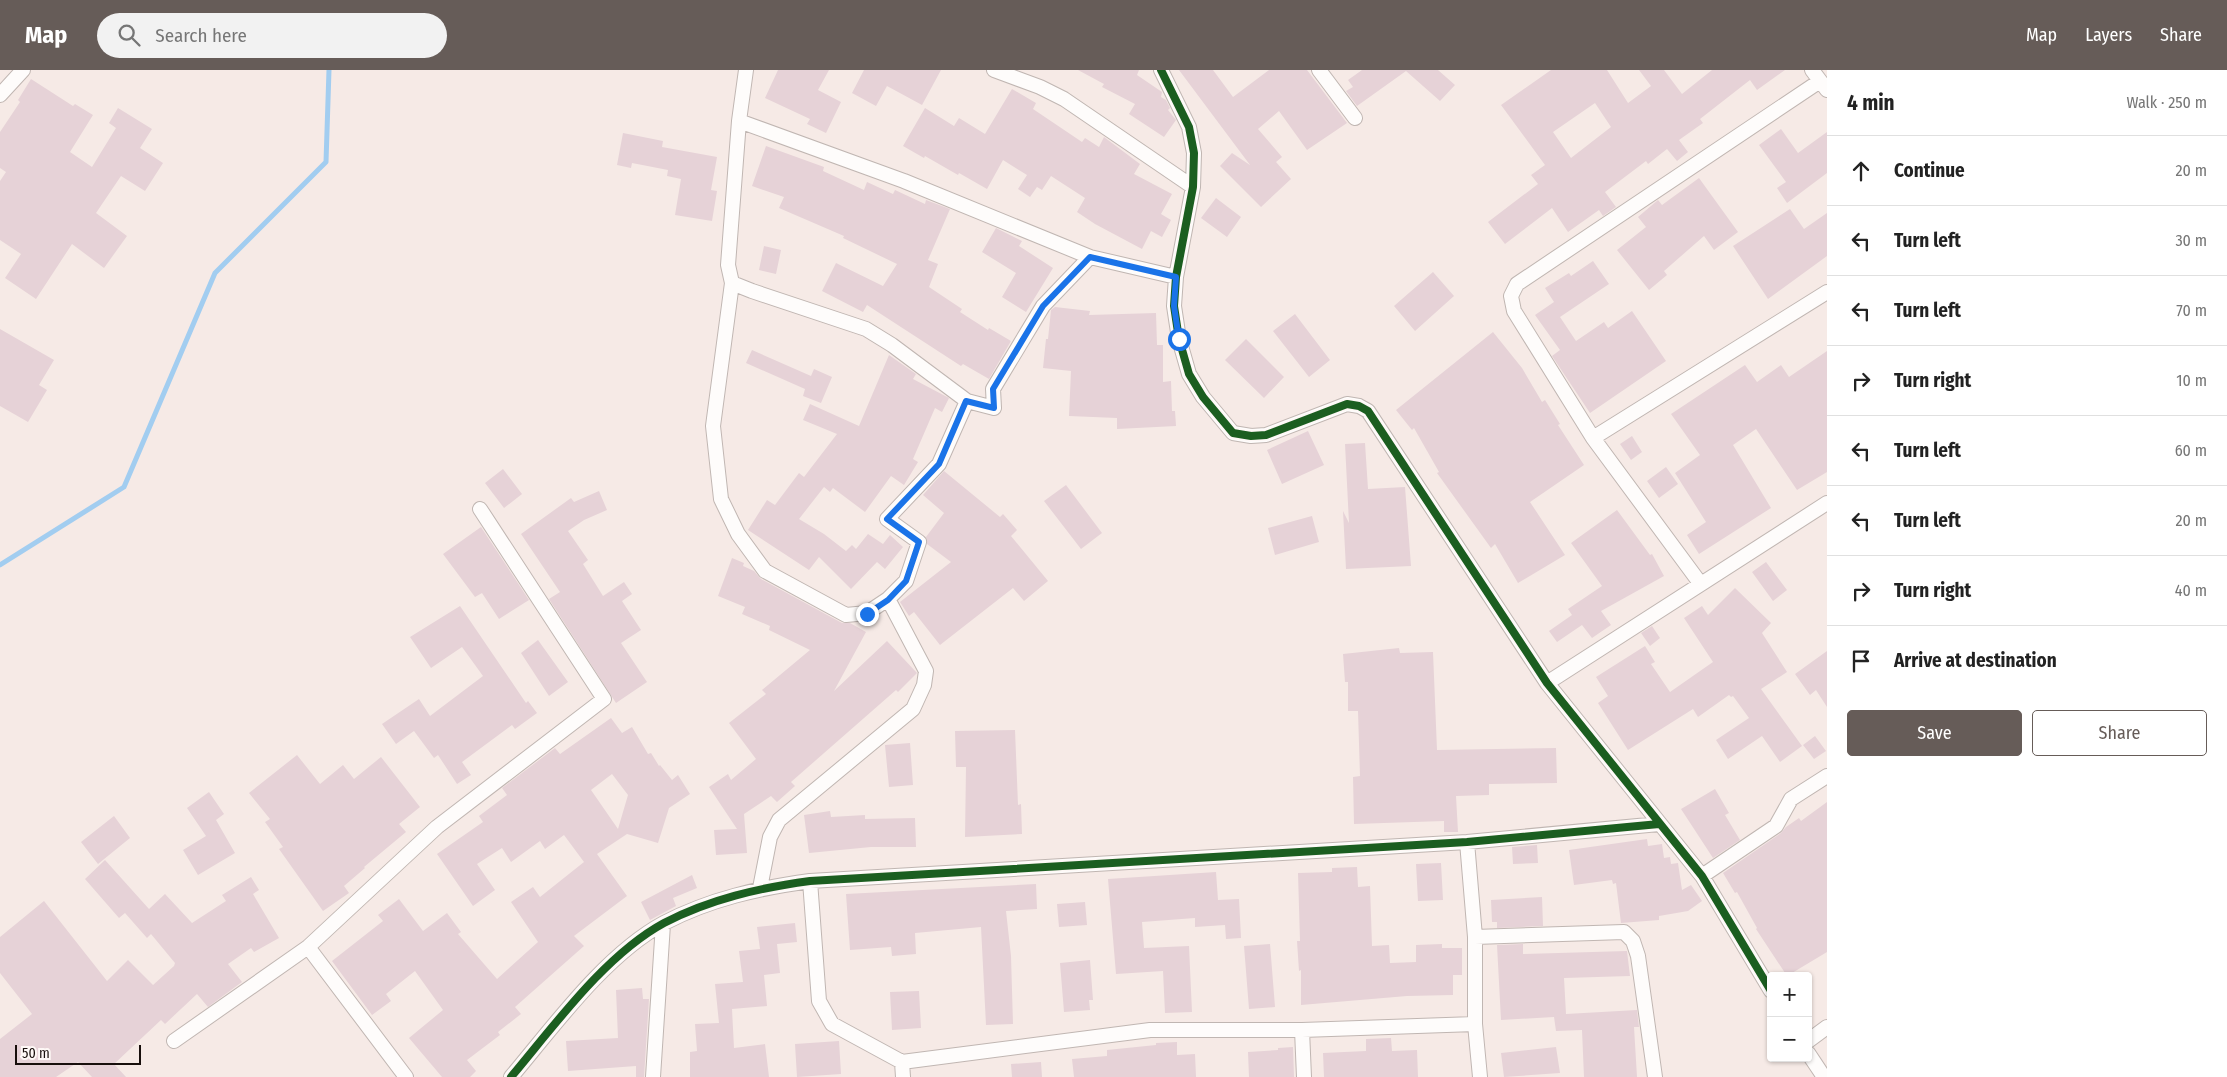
<!DOCTYPE html>
<meta charset="utf-8">
<style>
:root{--surface:#fff;--page:#f2f2f2;--text:#222;--muted:#767676;--line:#e0e0e0;--accent:#665c58}
body{margin:0;font-family:"Fira Sans Condensed",sans-serif;background:var(--page);color:var(--text)}
.controls{position:absolute;right:15px;bottom:15px;display:grid;overflow:hidden;border-radius:5px;box-shadow:0 1px 4px #0004}
.controls button{width:45px;height:45px;display:grid;place-items:center;padding:0;border:0;border-bottom:1px solid var(--line);background:var(--surface);color:var(--text);font:25px sans-serif}
.scale{position:absolute;left:15px;bottom:12px;width:126px;box-sizing:border-box;padding-left:5px;border:2px solid #180f0c;border-top:0;font-size:14px;line-height:18px;white-space:nowrap;color:#180f0c;-webkit-text-stroke:4px #fef8f6;paint-order:stroke}
.stop{position:absolute;width:15px;height:15px;margin:-11px;border:4px solid #1a73e8;border-radius:50%;background:#fff}
.stop.end{background:#1a73e8;border-color:#fff;box-shadow:0 1px 5px #0008}
.list{margin:0;padding:0;list-style:none}
h2{display:flex;justify-content:space-between;align-items:center;height:65px;margin:0;padding:0 20px;font-size:21px}
h2 small{font-size:16px;font-weight:400;color:var(--muted)}
.list li{display:grid;grid-template-columns:32px 1fr auto;gap:15px;align-items:center;box-sizing:border-box;height:70px;padding:0 20px;border-top:1px solid var(--line)}
.list b{display:block;font-size:19px;white-space:nowrap}
.list em{font-size:16px;font-style:normal;color:var(--muted)}
.actions{display:flex;gap:10px;padding:15px 20px}
.actions a{flex:1;padding:11px 0;border:1px solid var(--accent);border-radius:5px;text-align:center;font-size:18px;color:var(--accent)}
.actions .main{background:var(--accent);color:#fff}
.icon{flex:none;width:28px;height:28px;fill:none;stroke:currentColor;stroke-width:2;stroke-linecap:round;stroke-linejoin:round}
.map{position:relative;flex:none;width:1827px;height:1007px;overflow:hidden}
header{display:flex;align-items:center;gap:30px;box-sizing:border-box;height:70px;padding:0 25px;background:var(--accent);color:#fff}
header strong{font-size:24px}
nav{display:flex;gap:28px;margin-inline-start:auto;font-size:18px}
.search{width:350px;height:45px;background:var(--page);display:flex;align-items:center;gap:12px;box-sizing:border-box;padding:0 18px;border-radius:28px;color:var(--muted);font-size:19px}
main{display:flex}
aside{flex:1;background:var(--surface)}
.map>svg:first-child{display:block}
</style>
<header>
<strong>Map</strong>
<div class="search"><svg class="icon" aria-label="search" viewBox="0 0 24 24"><circle cx="10" cy="10" r="6"/><path d="M15 15l6 6"/></svg>Search here</div>
<nav><a>Map</a><a>Layers</a><a>Share</a></nav>
</header>
<main>
<div class="map">
<svg width="1827" height="1007" viewBox="0 0 1827 1007">
<rect width="100%" height="100%" fill="#f6eae6"/>
<g fill="none" stroke-linecap="round" stroke-linejoin="round">
<path stroke="#a2cdf0" stroke-width="5" d="M0 495 124 417 215 203 326 92 329 0"/>
</g>
<path fill="#e6d2d7" fill-rule="evenodd" d="M778 0H829L818 20 841 32 826 63 807 54 810 49 765 28Z
M864 0H941L922 35 887 16 876 36 852 23Z
M1078 0H1139L1137 5 1162 22 1161 27 1166 30 1170 38 1168 40 1176 50 1164 67 1129 44 1135 34 1102 17 1104 14Z
M1179 0H1213L1233 27 1269 0H1307L1347 53 1307 80 1279 41 1258 59 1282 87 1276 92 1291 109 1261 137 1220 96 1232 83 1250 95Z
M1362 0H1438L1455 15 1440 31 1406 1 1357 36 1346 21 1353 17 1348 10Z
M1551 0H1607L1628 33 1651 16 1639 0H1664L1682 24 1712 0H1785L1757 20 1750 10 1700 49 1703 53 1679 70 1688 82 1677 91 1667 79 1648 94 1646 91 1605 122 1616 137 1603 146 1599 140 1568 162 1552 138 1505 174 1488 152 1538 114 1531 105 1545 95 1501 35ZM1595 33 1611 57 1571 88 1553 62Z
M31 9 73 36 75 34 93 45 70 82 92 97 116 58 109 53 118 38 152 59 140 78 163 93 145 121 121 106 96 143 127 166 104 198 72 174 36 229 5 208 21 184 0 170V111L6 102 0 98V62L20 32 18 30Z
M1012 19 1036 33 1033 39 1082 72 1085 68 1099 77 1104 67 1140 94 1134 104 1172 124 1161 144 1171 150 1162 167 1151 161 1142 179 1095 154 1077 142 1085 128 1051 106 1042 120 1037 117 1030 127 1018 119 1027 105 1003 90 987 119 959 103 958 105 925 86 924 88 903 76 925 38 954 56 959 48 985 64Z
M1781 59 1798 83 1827 62V103L1787 133 1777 118 1786 112 1759 75Z
M623 63 663 71 662 77 717 87 711 120 717 121 712 151 675 145 681 109 667 106 668 100 632 93 631 98 617 95Z
M766 76 824 97 823 101 864 120 867 112 893 124 895 120 925 134 926 130 950 139 928 190 938 194 929 217 962 239 960 242 988 260 989 258 1011 271 989 309 963 294 961 296 867 235 863 242 822 221 836 193 883 216 897 194 843 168 844 166 779 138 784 127 752 116Z
M1699 108 1738 162 1714 180 1704 166 1664 201 1667 205 1649 220 1617 180 1646 157 1638 147 1658 130 1662 135Z
M1216 128 1241 147 1227 167 1201 148Z
M1790 139 1804 159 1827 143V186L1768 229 1733 176Z
M996 158 1022 171 1019 176 1053 198 1026 242 1002 227 1016 203 982 182Z
M764 176 781 180 776 204 759 200Z
M1593 191 1609 214 1560 247 1576 271 1604 252 1608 258 1632 241 1666 291 1590 343 1552 286 1560 280 1535 245 1554 232 1545 218 1569 203 1571 206Z
M1433 202 1454 226 1415 261 1394 236Z
M1055 237 1090 241 1089 245 1156 243 1157 275H1163V312L1171 311 1172 341H1175L1176 356 1117 359V348L1069 346 1071 301 1043 298 1046 269H1048L1051 240Z
M1295 244 1330 290 1309 307 1273 261Z
M0 259 54 290 39 315 47 320 28 352 0 336Z
M1493 262 1522 298 1542 332 1545 330 1560 354 1558 355 1584 395 1530 432 1565 485 1518 513 1495 474 1491 478 1437 403 1439 402 1414 358 1412 360 1396 340Z
M1246 269 1284 307 1264 328 1225 290Z
M752 280 811 306 814 299 832 307 821 333 803 326 805 319 746 293Z
M1827 281V402L1797 420 1756 359 1733 375 1771 438 1699 484 1687 465 1706 452 1675 403 1700 385 1671 344 1745 295 1757 312 1781 295 1789 307Z
M889 285 916 304 913 309 949 328 942 342 935 338 913 389 918 392 904 415 891 406 865 442 833 418 830 422 824 417 799 449 824 464 846 481 852 475 856 479 868 464 883 474 890 465 903 477 885 499 877 492 851 519 819 487 809 500 748 460 767 430 775 435 799 403 804 407 837 364 803 350 810 334 859 356Z
M1308 361 1324 395 1282 414 1267 380Z
M1632 366 1642 382 1631 390 1620 374Z
M1365 373 1368 419 1405 417 1411 496 1346 499 1343 441 1349 453 1345 374Z
M1666 397 1678 414 1659 428 1647 411Z
M503 399 522 424 504 438 485 413Z
M944 401 1000 447 1003 444 1017 460 1011 466 1048 511 1024 531 1013 518 940 575 914 542 909 546 900 532 951 492 927 474 926 467 944 443 923 425Z
M1066 415 1102 463 1081 479 1044 431Z
M599 421 607 440 584 450 568 461 588 490 583 494 603 526 624 512 632 524 622 531 641 560 621 573 647 612 616 633 549 529 560 522 521 464 571 428 574 432Z
M1617 440 1650 485 1652 484 1664 506 1601 541 1611 555 1592 568 1582 555 1557 572 1549 561 1572 545 1568 539 1602 516 1571 473Z
M1312 446 1319 472 1275 485 1268 458Z
M481 457 529 530 499 549 482 523 475 527 443 484Z
M732 488 744 493 743 496 754 501 761 509 842 553H850L866 562 834 621 887 571 917 603 898 622 896 620 791 712 795 716 777 732 771 726 744 744 747 783 716 785 714 760 737 759 709 717 728 704 731 710 756 689 729 653 766 624 762 620 810 580 769 560 770 556 742 544 745 537 718 526Z
M1766 492 1787 520 1773 531 1752 502Z
M1735 518 1771 553 1762 563 1787 602 1761 619 1802 676 1780 692 1762 666 1728 689 1716 670 1749 648 1733 626 1731 627 1729 625 1698 647 1693 639 1628 680 1598 633 1608 626 1596 607 1645 576 1655 592 1651 594 1670 622 1713 592 1684 548 1702 536 1708 545Z
M460 536 526 633 528 631 537 643 515 659 512 655 462 692 471 705 457 714 438 685 434 688 414 661 396 674 382 654 419 629 430 646 483 606 462 577 431 598 410 567Z
M1652 556 1660 568 1650 576 1641 563Z
M538 570 568 612 549 626 521 583Z
M1399 578 1400 583 1433 582 1437 680 1556 678 1557 713 1489 714V725L1456 726 1458 762H1444V751L1354 754 1353 707 1360 706 1358 641H1348V612H1345L1343 584Z
M1827 581V637L1816 620 1810 625 1795 604Z
M611 648 622 663 632 657 648 684 651 683 659 696 660 695 672 710 678 705 690 724 669 738 658 773 627 764 597 784 627 826 574 866 584 876 515 937 521 944 498 962 500 965 467 990 476 1001 470 1007H442L409 968 443 940 415 901 386 924 391 931 372 945 332 891 383 851 378 845 399 829 423 861 447 843 461 862 458 864 497 909 538 872 511 832 533 817 540 827 584 792 564 765 545 779 540 771 511 792 502 778 477 794 495 820 473 836 437 784 483 752 479 746 507 725 502 718 555 678 560 684ZM612 704 628 725 618 759 591 720Z
M1015 660 1018 735 1021 734 1022 764 965 767 966 697H956L955 661Z
M1815 666 1826 681 1814 689 1803 675Z
M910 673 913 715 889 717 885 675Z
M297 685 320 714 343 695 354 709 381 687 420 737 399 754 406 762 364 797 365 798 344 816 349 823 323 841 279 779 283 777 265 752 270 749 249 723Z
M1715 719 1729 743 1725 745 1740 770 1713 788 1681 739Z
M209 722 224 744 216 750 235 783 198 805 183 780 206 766 187 738Z
M1827 732V882L1787 906 1756 859 1757 858 1737 822 1735 823 1723 803 1781 763 1786 757 1799 748 1801 751Z
M830 741 831 747 865 745V749L915 748 916 777H871L809 783 804 745Z
M114 746 130 768 98 794 81 772Z
M1647 769 1648 776 1662 774 1664 788 1670 787 1671 794 1678 793 1682 820 1691 815 1702 831 1688 841 1659 846V850L1621 853 1616 813 1613 814 1612 810 1574 815 1569 780Z
M1537 775 1538 793 1513 794 1512 777Z
M105 790 149 839 165 824 192 853 226 831 222 825 251 807 259 820 253 824 279 868 254 882 251 878 228 894 242 912 208 937 197 924 165 954 161 950 114 994 126 1007H92L78 992 56 1007H0V969L32 944 0 903V867L44 831 107 911 128 890 153 915 174 896 175 893 151 864 147 868 125 843 119 848 85 809Z
M1441 793 1443 830 1418 831 1416 794Z
M1357 797 1358 817 1370 816 1372 876 1389 875 1390 893 1416 892V875L1442 874V878H1462V905H1453V925L1407 926 1301 935V900L1299 901 1297 871H1300L1298 803 1332 802V798Z
M1216 802 1218 830 1239 829 1241 868 1226 869 1225 855 1195 857V848L1142 852 1144 878 1189 876 1192 942 1165 943 1163 901 1116 904 1108 809Z
M692 805 697 818 673 828 676 836 650 850 641 832Z
M1036 814 1037 839 1006 841 1011 886 1013 954 986 955 981 857 915 863 916 884 892 886 891 877 850 880 846 824Z
M1542 827 1543 856 1497 858V852H1492L1491 830Z
M1085 832 1087 855 1059 857 1057 834Z
M795 853 797 872 777 874 780 903 764 905 767 936 732 939 734 978 765 974 769 1007H690V982L697 981 695 954 719 953 715 914 743 912 739 881 760 879 757 857Z
M1270 874 1275 937 1249 939 1244 876Z
M1523 874V884L1627 881 1630 906 1564 908 1566 944 1637 940 1639 957H1634L1637 1007H1584L1582 960 1556 961 1554 947 1501 950 1497 875Z
M1090 890 1093 930H1089L1090 940 1064 942 1060 893Z
M642 918 643 929H649L644 1007H636V996L568 1001 566 971 618 968 616 920Z
M919 921 921 958 892 960 890 922Z
M1391 968 1392 981 1417 980 1418 1007H1324L1323 983 1366 981V969Z
M839 971 841 1004 797 1007 795 974Z
M1177 972V985L1195 984 1196 1007H1074L1072 989 1107 986V980L1156 975V973Z
M1293 977 1294 1007H1249L1248 982 1278 980V978Z
M1556 977 1560 1003 1504 1007 1501 983Z
M1041 992 1042 1007H1012L1011 994Z"/>
<g fill="none" stroke-linecap="round" stroke-linejoin="round">
<g stroke="#c0b6b2" stroke-width="16">
<path id="street" d="M746 0 739 51 728 195 732 213 713 356 721 429 738 464 765 501 846 545 867 543 888 529 906 511 919 472 887 449 939 394 967 331
M994 0 1040 17 1064 29 1193 117
M1161 0 1189 57 1194 83 1193 117 1176 207 1174 236 1179 269 1189 304 1203 327 1233 363 1251 366 1266 365 1347 334 1359 336 1368 341 1547 613 1702 806 1771 921
M1319 0 1355 48
M1812 0 1827 20
M0 25 23 0
M739 51 904 111 1090 187 1176 207
M732 213 752 221 866 259 892 275 967 331 994 338 993 319 1043 236 1090 187
M1593 368 1827 222
M1700 513 1593 368 1514 241 1511 226 1517 214 1820 11
M1547 613 1827 433
M1467 772 1475 867V954L1480 1007
M1702 806 1776 756 1791 729 1827 706
M810 811 819 931 832 954 902 992 1150 960H1302L1475 954
M760 818 770 767 779 750 913 639 924 615 926 601 888 529
M1475 867 1624 862 1633 871 1638 886 1655 1007
M308 877 406 1007
M1302 960 1304 1007
M174 971 308 877 437 757 604 629 480 439
M1808 971 1827 957
M1808 983 1824 1007
M902 992 903 1007
M511 1007C554 956 605 885 664 853 710 829 759 818 810 811L1467 772 1659 754
M653 1007 663 854"/>
</g>
<use href="#street" stroke="#fefcfb" stroke-width="14"/>
<g stroke="#fef8f6" stroke-width="11">
<path id="cycleway" d="M1161 0 1189 57 1194 83 1193 117 1176 207 1174 236 1179 269 1189 304 1203 327 1233 363 1251 366 1266 365 1347 334 1359 336 1368 341 1547 613 1702 806 1771 921
M511 1007C554 956 605 885 664 853 710 829 759 818 810 811L1467 772 1659 754"/>
</g>
<use href="#cycleway" stroke="#1b5e20" stroke-width="8"/>
</g>
<g fill="none" stroke-linecap="round" stroke-linejoin="round">
<path stroke="#1a73e8" stroke-width="6" d="M867 544 888 530 906 511 919 472 887 449 939 394 966 331 994 338 993 319 1043 236 1090 187 1176 207 1174 236 1179 269"/>
</g>
</svg>
<div class="controls">
<button>+</button>
<button>−</button>
</div>
<div class="scale">50 m</div>
<div class="stop" style="left:1179px;top:269px"></div>
<div class="stop end" style="left:867px;top:544px"></div>
</div>
<aside>
<h2>4 min<small>Walk · 250 m</small></h2>
<ul class="list">
<li><svg class="icon" aria-label="ahead" viewBox="0 0 24 24"><path d="M12 20V5M6 11l6-6 6 6"/></svg><div><b>Continue</b></div><em>20 m</em></li>
<li><svg class="icon" aria-label="left" viewBox="0 0 24 24"><path d="M17 20v-9H6M10 6l-5 5 5 5"/></svg><div><b>Turn left</b></div><em>30 m</em></li>
<li><svg class="icon" aria-label="left" viewBox="0 0 24 24"><path d="M17 20v-9H6M10 6l-5 5 5 5"/></svg><div><b>Turn left</b></div><em>70 m</em></li>
<li><svg class="icon" aria-label="right" viewBox="0 0 24 24"><path d="M7 20v-9h11M14 6l5 5-5 5"/></svg><div><b>Turn right</b></div><em>10 m</em></li>
<li><svg class="icon" aria-label="left" viewBox="0 0 24 24"><path d="M17 20v-9H6M10 6l-5 5 5 5"/></svg><div><b>Turn left</b></div><em>60 m</em></li>
<li><svg class="icon" aria-label="left" viewBox="0 0 24 24"><path d="M17 20v-9H6M10 6l-5 5 5 5"/></svg><div><b>Turn left</b></div><em>20 m</em></li>
<li><svg class="icon" aria-label="right" viewBox="0 0 24 24"><path d="M7 20v-9h11M14 6l5 5-5 5"/></svg><div><b>Turn right</b></div><em>40 m</em></li>
<li><svg class="icon" aria-label="arrive" viewBox="0 0 24 24"><path d="M6 21V4h12l-3 4 3 4H6"/></svg><div><b>Arrive at destination</b></div></li>
</ul>
<div class="actions"><a class="main">Save</a><a>Share</a></div>
</aside>
</main>
